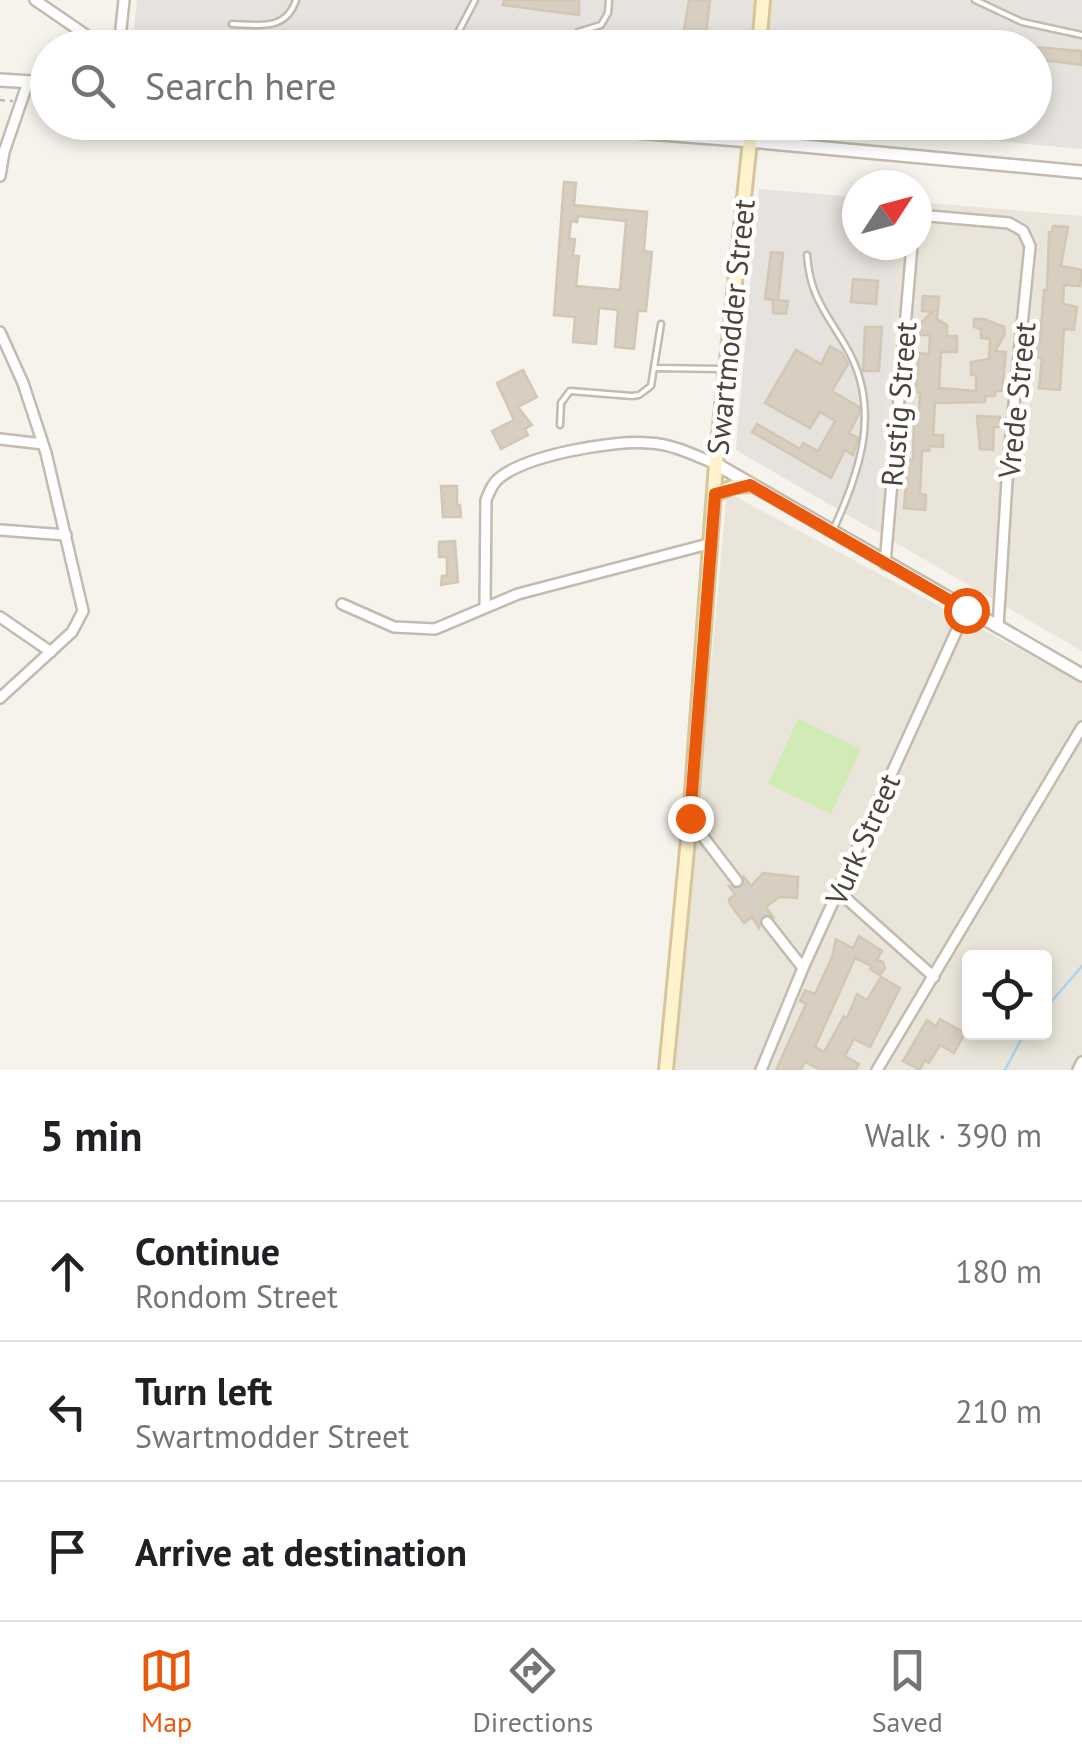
<!DOCTYPE html>
<meta charset="utf-8">
<style>
:root{--surface:#fff;--page:#f2f2f2;--text:#202124;--muted:#757577;--line:#e0e0e0;--accent:#ea580c}
body{margin:0;font-family:"PT Sans",sans-serif;background:var(--page);color:var(--text)}
.controls{position:absolute;right:30px;bottom:30px;display:grid;overflow:hidden;border-radius:10px;box-shadow:0 5px 15px #0003}
.controls button{width:90px;height:90px;display:grid;place-items:center;padding:0;border:0;border-bottom:2px solid var(--line);background:var(--surface);color:var(--text);font:50px sans-serif}
.compass{position:absolute;left:842px;top:170px;width:90px;height:90px;border-radius:50%;background:var(--surface);box-shadow:0 5px 15px #0003;rotate:54deg}
.stop{position:absolute;width:30px;height:30px;margin:-22px;border:8px solid #ea580c;border-radius:50%;background:#fff}
.stop.end{background:#ea580c;border-color:#fff;box-shadow:0 2px 10px #0008}
.list{margin:0;padding:0;list-style:none}
h2{display:flex;justify-content:space-between;align-items:center;height:130px;margin:0;padding:0 40px;font-size:42px}
h2 small{font-size:32px;font-weight:400;color:var(--muted)}
.list li{display:grid;grid-template-columns:65px 1fr auto;gap:30px;align-items:center;box-sizing:border-box;height:140px;padding:0 40px;border-top:2px solid var(--line)}
.list b{display:block;font-size:38px;white-space:nowrap}
.list p{margin:0;font-size:32px;white-space:nowrap;color:var(--muted)}
.list em{font-size:32px;font-style:normal;color:var(--muted)}
.icon{flex:none;width:55px;height:55px;fill:none;stroke:currentColor;stroke-width:2;stroke-linecap:round;stroke-linejoin:round}
.map{position:relative;flex:none;width:1082px;height:1070px;overflow:hidden}
.search{position:absolute;background:var(--surface);box-shadow:0 5px 15px #0003;left:30px;right:30px;top:30px;height:110px;display:flex;align-items:center;gap:25px;box-sizing:border-box;padding:0 35px;border-radius:55px;color:var(--muted);font-size:38px}
.sheet{height:550px;background:var(--surface)}
nav{display:flex;justify-content:space-around;align-items:center;box-sizing:border-box;height:140px;border-top:2px solid var(--line);background:var(--surface);font-size:28px;color:var(--muted)}
nav a{display:grid;justify-items:center;gap:5px}
nav .on{color:var(--accent)}
.map>svg:first-child{display:block}
</style>
<div class="map">
<svg width="1082" height="1070" viewBox="0 0 1082 1070">
<rect width="100%" height="100%" fill="#f6f3ec"/>
<path fill="#eae5da" fill-rule="evenodd" d="M759 189 857 197V245H917V202L1082 216V651L736 450Z
M727 492 1082 683V1070H674ZM970 958H1044V1032H970Z"/>
<path fill="#e6e2dd" d="M137 0H1082V149L800 123 1034 122V48H132Z
M759 189 857 198V245H898L874 530 736 450Z"/>
<path fill="#d2eab5" d="M798 719 861 749 831 814 768 784Z"/>
<g fill="none" stroke-linecap="round" stroke-linejoin="round">
<path stroke="#a9d4f2" stroke-width="2.5" d="M1044 1010 1082 966
M1005 1070 1025 1032"/>
</g>
<path fill="#d8cfc1" stroke="#d3c7b4" stroke-width="2.5" fill-rule="evenodd" d="M504 0H579V15L503 5Z
M689 0H710L704 48H681Z
M1034 47 1082 51V65L1034 59Z
M564 182 576 183 574 205 647 212 644 251 652 252 646 311H638L634 349 615 347 618 310 599 308 596 344 573 342 575 317 554 315ZM578 216 626 221 620 290 576 286 579 256H573L575 239H569L571 221 577 222Z
M1053 226 1068 227 1061 266 1082 270 1080 286 1064 285 1063 304 1077 307 1074 330 1064 329 1060 390 1039 388 1042 358 1035 357 1036 342H1040L1044 290H1047L1049 232H1052Z
M771 252 783 253 778 300 788 301 786 314 773 313V300L765 299Z
M853 279 878 281 876 304 851 302Z
M923 296 939 297 937 319 947 325V336H957V352H941L939 388 976 391V375H971V362L989 359 990 339 981 338V329L974 327V319H984L1004 327 1005 334 995 351 1006 352 1002 391H995V396H985V402L935 403 933 435H943V447L930 446 929 451H922L920 493 926 495 925 510 904 508 908 460H913L914 417H917L919 408 920 393 915 391 919 353 929 354 930 335H919V325L932 312 922 311Z
M865 327H882L879 371H863Z
M830 346 842 353 848 364 832 391 859 407V414L849 433 858 438 855 449 853 455 845 450 831 478 752 432 757 424 800 449 803 443 818 451 835 421 820 412 810 428 765 403 796 350 821 364Z
M523 370 537 397 518 407 532 425 525 429 528 435 501 449 492 431 514 420 497 383Z
M977 416 1000 417V427H994L993 450 980 449Z
M441 486H457V506L460 505 461 517H443Z
M455 541 458 582 441 585 442 576H447V557H439V542Z
M763 873 798 877 797 898 779 897 766 907 773 917 763 915 759 928 752 917 744 923 730 904 729 899 735 895 729 886 741 888 744 877 751 886Z
M859 936 882 951 877 960 883 962 885 968 880 975 870 969 872 966 855 958 815 1047 824 1052 844 1016 847 1018 857 994 867 1000 881 977 900 988 870 1047 854 1039 845 1056 859 1064 856 1070H821L805 1062 801 1070H776L806 1004 800 1001 805 990 815 994 832 957 836 939 853 948Z
M940 1019 965 1033 954 1053 940 1045 929 1063 925 1060 920 1070 903 1061 927 1020 936 1026Z"/>
<g fill="none" stroke-linecap="round" stroke-linejoin="round">
<path stroke="#d4d0c8" stroke-width="9" stroke-dasharray="9 4.5" stroke-linecap="butt" d="M737 881 767 922"/>
<g stroke="#c2bbae" stroke-width="9">
<path id="service" d="M975 0 1022 22 1082 35
M232 24C259 25 286 31 296 0
M578 32 601 25 608 13 609 0
M451 46 475 0
M807 255C810 296 825 311 845 345 882 406 861 469 834 528
M657 368 722 369
M560 425 561 403 570 391 632 396 639 395 651 386 661 324"/>
</g>
<g stroke="#c2bbae" stroke-width="14">
<path id="minor" d="M35 0 105 48
M119 48 124 0
M0 176 4 152 28 82
M917 223 929 216 1009 223 1023 231 1030 246 1008 464 998 627
M0 332 23 383 46 453 83 611 72 632 0 698
M0 439 43 444
M0 530 66 535
M885 564 912 245
M342 604 394 627 435 629 518 594 712 543
M485 606 486 500C489 493 491 486 497 480 524 455 613 440 649 443 673 444 694 455 716 464
M0 617 51 652
M691 821 737 881
M839 892 934 977
M767 922 803 968
M761 1070 803 968 966 610
M877 1070 1082 727
M1078 1070 1082 1062"/>
</g>
<g stroke="#c2bbae" stroke-width="16">
<path id="tertiary" d="M0 80 48 83
M509 122 750 141 1082 172
M716 464 1082 675"/>
</g>
<g stroke="#d6c79b" stroke-width="18">
<path id="secondary" d="M759 48 763 0
M715 494 735 486 750 485
M666 1070 690 818 716 464 752 122"/>
</g>
<path stroke="#c4b79f" stroke-width="2.5" stroke-dasharray="5 5" stroke-linecap="butt" d="M0 100 13 101"/>
<use href="#service" stroke="#fff" stroke-width="4"/>
<use href="#minor" stroke="#fff" stroke-width="9"/>
<use href="#tertiary" stroke="#fff" stroke-width="11"/>
<use href="#secondary" stroke="#fff3cd" stroke-width="12"/>
</g>
<g fill="none" stroke-linecap="round" stroke-linejoin="round">
<path stroke="#ea580c" stroke-width="12" d="M690 818 715 494 750 485 966 610"/>
</g>
<g text-anchor="middle" dominant-baseline="central" stroke-width="9" stroke-linejoin="round" paint-order="stroke">
<g font-size="30" fill="#4b4439" stroke="#fff">
<text transform="translate(730 327) rotate(-84)">Swartmodder Street</text>
<text transform="translate(1016 400) rotate(-84)">Vrede Street</text>
<text transform="translate(898 404) rotate(-85)">Rustig Street</text>
<text transform="translate(862 839) rotate(-66)">Vurk Street</text>
</g>
</g>
</svg>
<div class="controls">
<button><svg class="icon" aria-label="locate" viewBox="0 0 24 24"><circle cx="12" cy="12" r="6"/><path d="M12 2v4M12 18v4M2 12h4M18 12h4"/></svg></button>
</div>
<svg class="compass" viewBox="-18 -18 36 36"><path d="M0-13l5 13h-10z" fill="#e53935"/><path d="M0 13l5-13h-10z" fill="#757577"/></svg>
<div class="stop" style="left:966px;top:610px"></div>
<div class="stop end" style="left:690px;top:818px"></div>
<div class="search"><svg class="icon" aria-label="search" viewBox="0 0 24 24"><circle cx="10" cy="10" r="6"/><path d="M15 15l6 6"/></svg>Search here</div>
</div>
<section class="sheet">
<h2>5 min<small>Walk · 390 m</small></h2>
<ul class="list">
<li><svg class="icon" aria-label="ahead" viewBox="0 0 24 24"><path d="M12 20V5M6 11l6-6 6 6"/></svg><div><b>Continue</b><p>Rondom Street</p></div><em>180 m</em></li>
<li><svg class="icon" aria-label="left" viewBox="0 0 24 24"><path d="M17 20v-9H6M10 6l-5 5 5 5"/></svg><div><b>Turn left</b><p>Swartmodder Street</p></div><em>210 m</em></li>
<li><svg class="icon" aria-label="arrive" viewBox="0 0 24 24"><path d="M6 21V4h12l-3 4 3 4H6"/></svg><div><b>Arrive at destination</b></div></li>
</ul>
</section>
<nav>
<a class="on"><svg class="icon" aria-label="map" viewBox="0 0 24 24"><path d="M3 6l6-2 6 2 6-2v14l-6 2-6-2-6 2zM9 4v14M15 6v14"/></svg>Map</a>
<a><svg class="icon" aria-label="directions" viewBox="0 0 24 24"><path d="M12 3l9 9-9 9-9-9zM9 14v-3h6M13 9l2 2-2 2"/></svg>Directions</a>
<a><svg class="icon" aria-label="saved" viewBox="0 0 24 24"><path d="M7 4h10v16l-5-4-5 4z"/></svg>Saved</a>
</nav>
